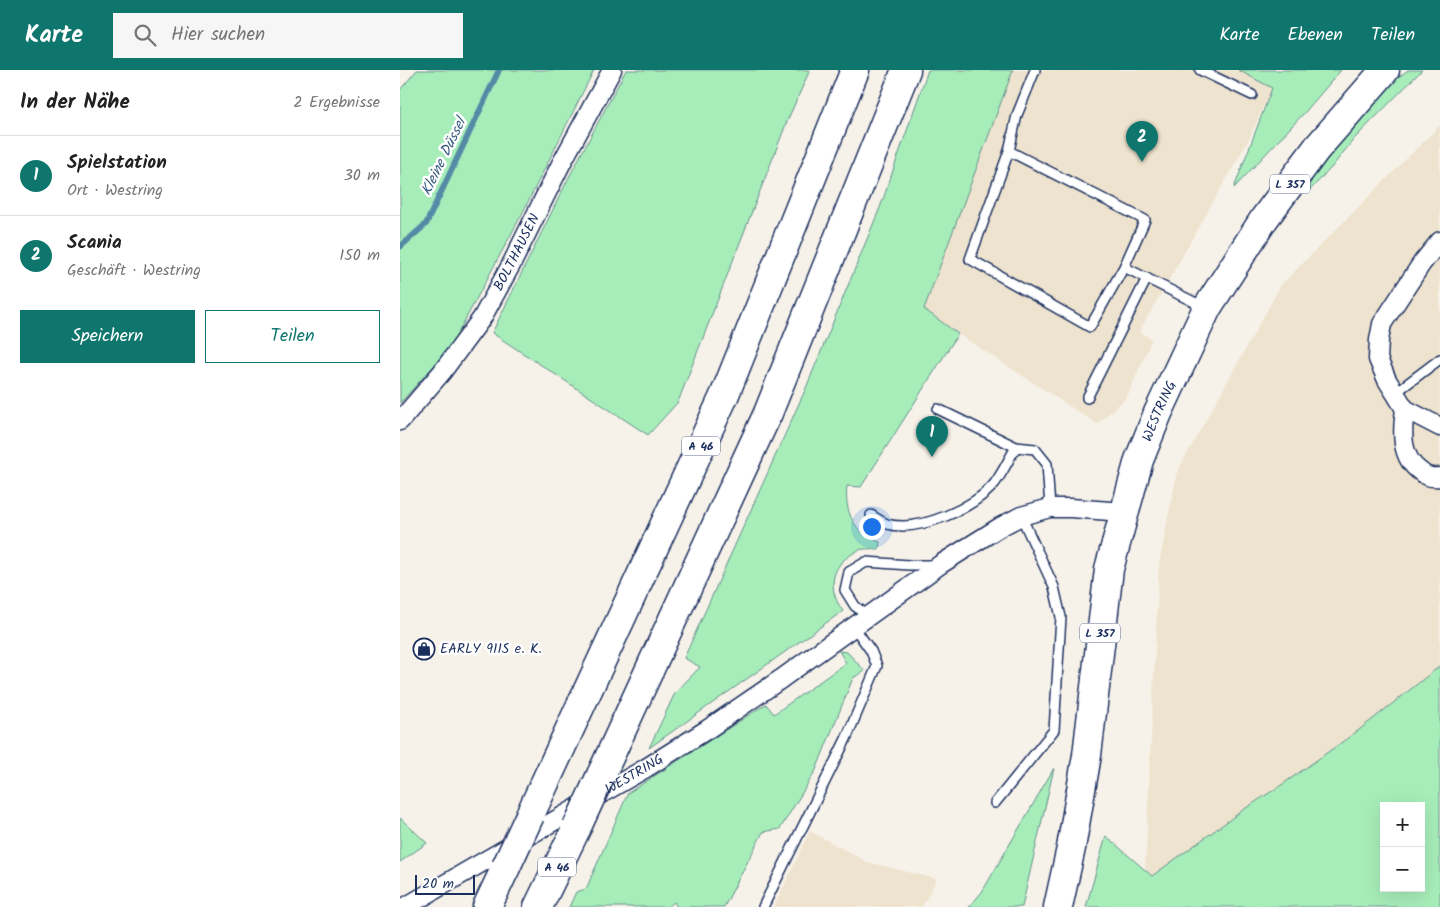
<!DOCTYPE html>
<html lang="de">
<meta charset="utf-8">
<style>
:root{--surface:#fff;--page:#f6f6f6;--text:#222;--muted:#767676;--line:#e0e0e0;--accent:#0f766e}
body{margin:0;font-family:Kalam,sans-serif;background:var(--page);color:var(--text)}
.controls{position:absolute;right:15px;bottom:15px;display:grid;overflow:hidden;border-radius:0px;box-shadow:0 5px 20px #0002}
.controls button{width:45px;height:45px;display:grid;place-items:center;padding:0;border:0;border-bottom:1px solid var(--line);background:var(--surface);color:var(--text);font:25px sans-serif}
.scale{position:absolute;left:15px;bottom:12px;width:60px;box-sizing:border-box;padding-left:5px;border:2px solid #1b2f5e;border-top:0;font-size:14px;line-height:18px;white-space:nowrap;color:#1b2f5e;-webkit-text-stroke:4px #fff;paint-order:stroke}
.you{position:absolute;left:471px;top:456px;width:18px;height:18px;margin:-12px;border:4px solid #fff;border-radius:50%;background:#1a73e8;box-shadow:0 0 0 8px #1a73e833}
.badge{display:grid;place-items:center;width:32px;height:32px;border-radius:50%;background:var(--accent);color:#fff;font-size:16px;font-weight:700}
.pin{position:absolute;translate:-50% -41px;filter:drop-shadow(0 1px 2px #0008)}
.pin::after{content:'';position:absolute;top:26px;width:18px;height:15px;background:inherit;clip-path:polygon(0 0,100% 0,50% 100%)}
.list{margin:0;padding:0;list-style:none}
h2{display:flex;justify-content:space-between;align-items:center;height:65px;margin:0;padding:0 20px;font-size:21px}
h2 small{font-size:16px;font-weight:400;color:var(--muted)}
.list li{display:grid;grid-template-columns:32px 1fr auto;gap:15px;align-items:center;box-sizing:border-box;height:80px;padding:0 20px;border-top:1px solid var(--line)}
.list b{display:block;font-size:19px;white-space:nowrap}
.list p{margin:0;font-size:16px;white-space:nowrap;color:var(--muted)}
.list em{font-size:16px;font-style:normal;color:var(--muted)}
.actions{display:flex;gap:10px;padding:15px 20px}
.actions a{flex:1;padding:11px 0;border:1px solid var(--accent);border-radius:0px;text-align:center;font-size:18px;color:var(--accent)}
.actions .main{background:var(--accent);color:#fff}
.icon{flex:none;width:28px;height:28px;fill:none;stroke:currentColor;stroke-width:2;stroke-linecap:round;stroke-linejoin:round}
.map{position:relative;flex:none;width:1040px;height:837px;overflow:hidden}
header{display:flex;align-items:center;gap:30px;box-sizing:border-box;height:70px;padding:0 25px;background:var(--accent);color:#fff}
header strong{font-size:24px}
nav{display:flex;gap:28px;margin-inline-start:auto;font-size:18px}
.search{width:350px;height:45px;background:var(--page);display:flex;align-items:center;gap:12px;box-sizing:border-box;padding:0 18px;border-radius:0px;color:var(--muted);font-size:19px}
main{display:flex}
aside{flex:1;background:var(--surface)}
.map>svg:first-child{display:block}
</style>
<header>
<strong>Karte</strong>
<div class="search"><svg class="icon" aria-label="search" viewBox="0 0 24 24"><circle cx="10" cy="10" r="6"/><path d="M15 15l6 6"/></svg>Hier suchen</div>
<nav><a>Karte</a><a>Ebenen</a><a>Teilen</a></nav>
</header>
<main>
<aside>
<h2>In der Nähe<small>2 Ergebnisse</small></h2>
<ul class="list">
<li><span class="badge">1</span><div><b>Spielstation</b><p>Ort · Westring</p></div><em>30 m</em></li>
<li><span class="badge">2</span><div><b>Scania</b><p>Geschäft · Westring</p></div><em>150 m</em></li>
</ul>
<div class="actions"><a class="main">Speichern</a><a>Teilen</a></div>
</aside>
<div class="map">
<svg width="1040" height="837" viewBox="0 0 1040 837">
<rect width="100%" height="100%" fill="#f7f2e9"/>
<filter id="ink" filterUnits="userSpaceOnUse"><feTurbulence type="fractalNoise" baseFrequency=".02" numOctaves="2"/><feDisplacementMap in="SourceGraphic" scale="10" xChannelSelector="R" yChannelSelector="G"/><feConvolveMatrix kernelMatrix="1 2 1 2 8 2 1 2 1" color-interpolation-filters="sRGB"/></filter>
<g filter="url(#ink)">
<path fill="#eee3ce" d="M613 0H838L872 18 848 71 739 262 752 269 727 327 697 354 558 264 524 239Z
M1040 55V596L959 660 883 714 843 740 752 806 745 799 759 494 777 402 881 215Z
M410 761 467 792 537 809 522 837H374Z"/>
<path fill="#a7edb9" stroke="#618e8c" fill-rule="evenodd" d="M17 0H194L122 144 50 278 0 333V20Z
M226 0H410L388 49 278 332 248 365 92 263 169 107Z
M528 0H613L524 239 558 264 461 417 447 416C444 441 454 464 480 472L479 479C473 479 465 478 459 480 456 481 452 484 449 486 429 499 429 523 443 541L249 678 275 623 300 597 284 588 406 318 481 135Z
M838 0H941L906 41 834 118 872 18Z
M1008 0H1022L954 69 931 98 907 123 913 106 967 42 996 9Z
M439 581 447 582 465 601 453 608 416 700 380 759 363 762 324 837H277L274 832 268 837H169L176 822 186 819 228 723 366 634 374 644 446 593Z
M1040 596V837H686L706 766 752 806 843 740 883 714 959 660ZM984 736H1021V818H984Z
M654 698 622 837H569L582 822Z
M0 748 27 773 0 792Z"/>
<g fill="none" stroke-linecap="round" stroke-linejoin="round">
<path stroke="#548aa7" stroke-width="6" d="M0 177 26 154 99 0"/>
<g stroke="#1b2f5e" stroke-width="12">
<path id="service" d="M800 0 852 25
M609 81 745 150 724 197 690 257 570 189Z
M609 81 617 45 635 0
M724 197 804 237
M995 323 1040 289
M687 328 747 208
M538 339 616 377 635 379 647 394 650 438
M471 445C476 448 482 452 487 454 518 463 575 438 595 413 603 402 609 389 616 377
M468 546 455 536 445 520 449 502 466 492 509 495H536
M595 733 654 660 661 547 654 517 621 446
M363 837 446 669 477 596 471 581 454 557"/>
</g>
<g stroke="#1b2f5e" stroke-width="21">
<g id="minor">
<path d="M1040 171 1022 193 982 254 979 270 978 289 987 310 1005 339 1040 357"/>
<path d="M1005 339C1002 362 1000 388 1021 402 1027 407 1032 408 1040 407"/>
<path id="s1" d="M0 351 42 302 82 248 111 195 161 94 212 0"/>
<path id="s2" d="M5 837 246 698 308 659 381 609 541 494 600 457 621 446 650 438H671L723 442"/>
</g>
</g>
<g stroke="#1b2f5e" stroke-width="31">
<g id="primary">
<path id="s3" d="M658 837 671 778 687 685 709 499 739 390 758 343 807 238 864 149 917 78 985 0"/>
</g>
</g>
<g stroke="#1b2f5e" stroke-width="31">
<path id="motorway" d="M201 705 368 343 506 0
M130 745 325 324 455 0
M87 837 106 797
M138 837 177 757"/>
</g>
<use href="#service" stroke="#fff" stroke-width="9"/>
<use href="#minor" stroke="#fff" stroke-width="18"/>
<use href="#primary" stroke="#fff" stroke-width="28"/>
<use href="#motorway" stroke="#fff" stroke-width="28"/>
<g stroke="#1b2f5e" stroke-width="31" stroke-linecap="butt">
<path id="motorway-bridge" d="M177 757 201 705
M106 797 130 745"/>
</g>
<use href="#motorway-bridge" stroke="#fff" stroke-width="28"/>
</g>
</g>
<defs>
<g id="shop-ring" transform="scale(1.125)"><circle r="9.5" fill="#fff" stroke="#1b2f5e" stroke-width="1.5"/><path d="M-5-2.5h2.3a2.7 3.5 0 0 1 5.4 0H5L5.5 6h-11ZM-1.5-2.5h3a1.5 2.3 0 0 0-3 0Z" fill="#1b2f5e"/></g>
</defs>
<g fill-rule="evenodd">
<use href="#shop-ring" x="24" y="579"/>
</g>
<g text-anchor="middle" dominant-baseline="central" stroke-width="5" stroke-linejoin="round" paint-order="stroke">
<g fill="#fff" stroke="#5f6d8e" stroke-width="1">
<rect x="870" y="104.5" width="40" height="19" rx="4"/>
<rect x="282" y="366.5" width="38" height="19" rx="4"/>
<rect x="680" y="553.5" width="40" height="19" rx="4"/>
<rect x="138" y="787.5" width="38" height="19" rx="4"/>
</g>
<g font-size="12" font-weight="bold" fill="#1b2f5e">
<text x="890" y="114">L 357</text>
<text x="301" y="376">A 46</text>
<text x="700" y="563">L 357</text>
<text x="157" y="797">A 46</text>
</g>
<g font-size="14" fill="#1b2f5e" stroke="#fff">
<text stroke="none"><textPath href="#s1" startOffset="206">BOLTHAUSEN</textPath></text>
<text stroke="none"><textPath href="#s3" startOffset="508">WESTRING</textPath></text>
<text stroke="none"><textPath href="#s2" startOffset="265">WESTRING</textPath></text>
</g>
<g font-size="14" fill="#1b2f5e" stroke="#fff" text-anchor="start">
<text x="40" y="579">EARLY 911S e. K.</text>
</g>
<g font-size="15" font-style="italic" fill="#385d83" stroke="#fff">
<text transform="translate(44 87) rotate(-64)">Kleine Düssel</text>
</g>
</g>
</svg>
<div class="controls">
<button>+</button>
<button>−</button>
</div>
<div class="scale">20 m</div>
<div class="you"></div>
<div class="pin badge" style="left:532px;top:387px">1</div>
<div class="pin badge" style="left:742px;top:92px">2</div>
</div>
</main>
